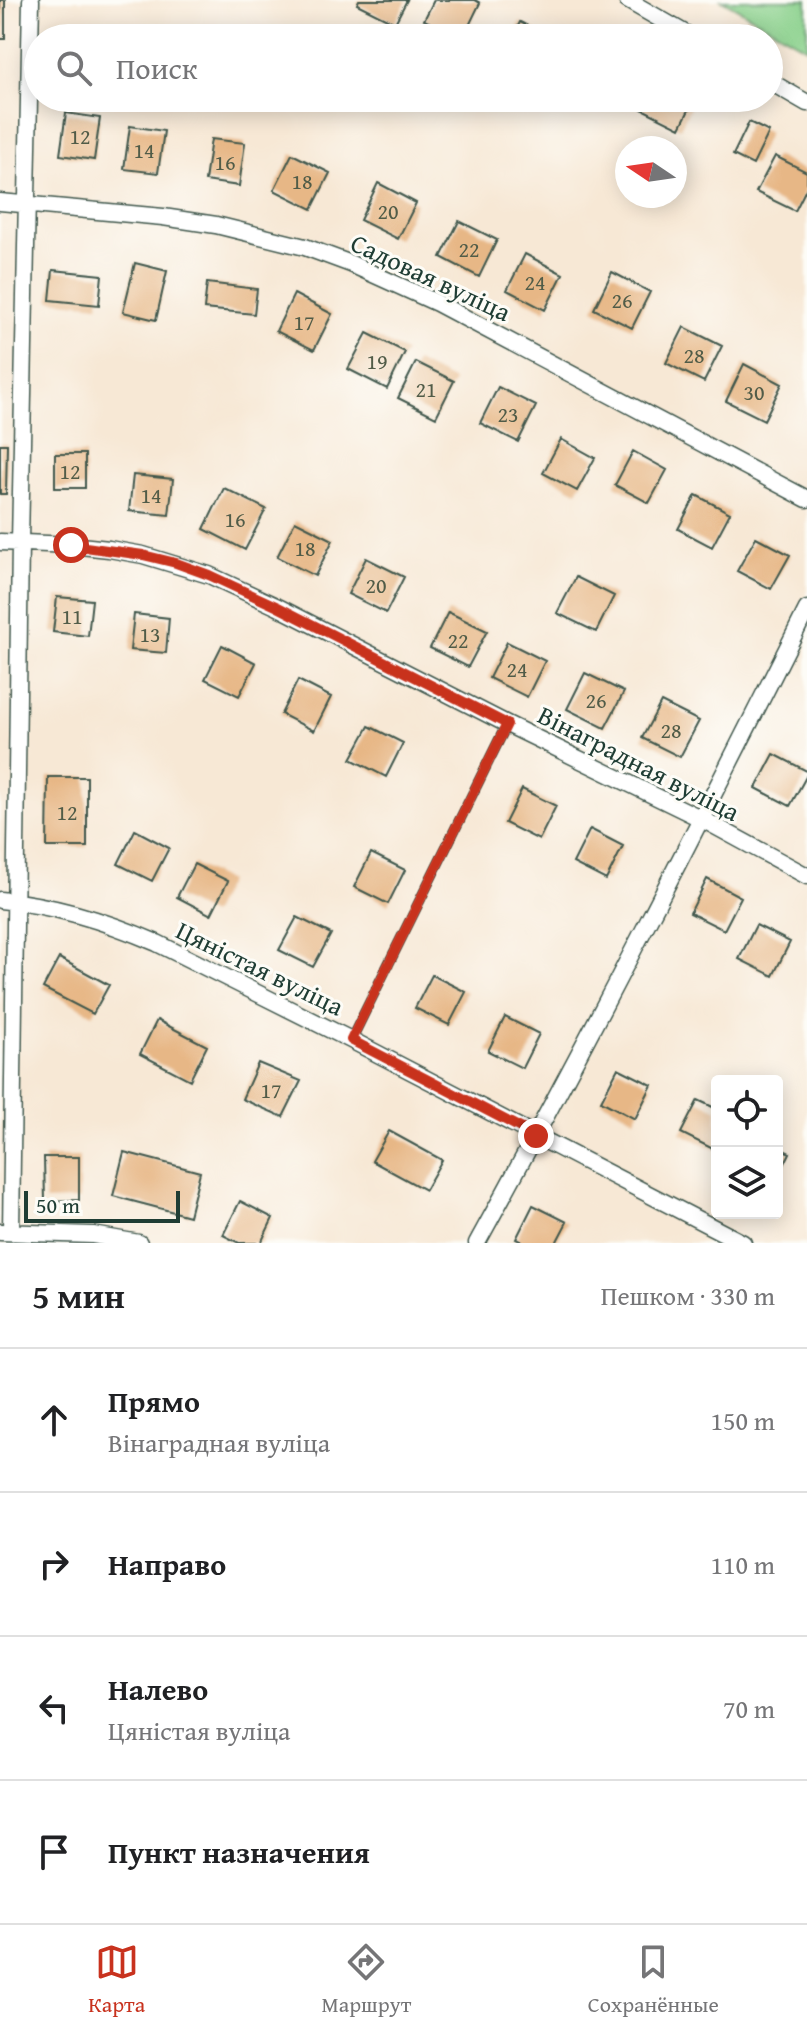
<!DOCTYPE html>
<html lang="ru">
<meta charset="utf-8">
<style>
:root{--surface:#fff;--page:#f6f6f6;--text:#202124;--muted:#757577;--line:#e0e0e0;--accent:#c8321e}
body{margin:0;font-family:"Gentium Book Plus",serif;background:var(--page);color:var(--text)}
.controls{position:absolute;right:24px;bottom:24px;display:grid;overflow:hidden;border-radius:8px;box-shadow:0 4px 20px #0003}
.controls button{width:72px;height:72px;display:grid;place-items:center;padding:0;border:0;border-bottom:2px solid var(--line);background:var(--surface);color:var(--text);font:40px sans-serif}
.compass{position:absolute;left:615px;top:136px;width:72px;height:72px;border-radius:50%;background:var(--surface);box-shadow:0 4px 20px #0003;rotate:283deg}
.scale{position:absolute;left:24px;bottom:20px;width:156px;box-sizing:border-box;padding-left:8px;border:4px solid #1f3d34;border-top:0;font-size:22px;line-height:28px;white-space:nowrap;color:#1f3d34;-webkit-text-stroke:6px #fdfcf7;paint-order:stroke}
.stop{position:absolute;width:24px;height:24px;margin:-18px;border:6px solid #c8321e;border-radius:50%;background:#fff}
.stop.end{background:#c8321e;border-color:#fff;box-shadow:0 2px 8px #0008}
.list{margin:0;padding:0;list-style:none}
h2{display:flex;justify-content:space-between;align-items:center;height:104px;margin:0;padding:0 32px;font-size:34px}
h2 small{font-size:26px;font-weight:400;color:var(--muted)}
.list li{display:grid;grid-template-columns:52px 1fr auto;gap:24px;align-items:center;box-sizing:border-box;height:144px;padding:0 32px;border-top:2px solid var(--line)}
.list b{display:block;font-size:30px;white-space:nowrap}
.list p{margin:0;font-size:26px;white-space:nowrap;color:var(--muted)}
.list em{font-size:26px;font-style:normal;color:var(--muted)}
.icon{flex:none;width:44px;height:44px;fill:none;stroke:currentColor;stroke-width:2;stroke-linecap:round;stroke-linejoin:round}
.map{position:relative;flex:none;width:807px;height:1243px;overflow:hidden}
.search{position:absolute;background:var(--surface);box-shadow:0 4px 20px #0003;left:24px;right:24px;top:24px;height:88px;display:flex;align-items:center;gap:20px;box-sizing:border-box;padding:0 28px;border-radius:44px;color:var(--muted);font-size:30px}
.sheet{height:680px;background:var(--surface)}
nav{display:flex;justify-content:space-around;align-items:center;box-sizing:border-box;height:112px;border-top:2px solid var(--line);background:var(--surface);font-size:22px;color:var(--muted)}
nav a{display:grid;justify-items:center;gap:4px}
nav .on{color:var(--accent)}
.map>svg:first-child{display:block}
</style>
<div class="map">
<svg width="807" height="1243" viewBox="0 0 807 1243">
<rect width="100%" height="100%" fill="#fdfcf7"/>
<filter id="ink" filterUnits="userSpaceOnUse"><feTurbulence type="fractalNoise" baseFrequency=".0125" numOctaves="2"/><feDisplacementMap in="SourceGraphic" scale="16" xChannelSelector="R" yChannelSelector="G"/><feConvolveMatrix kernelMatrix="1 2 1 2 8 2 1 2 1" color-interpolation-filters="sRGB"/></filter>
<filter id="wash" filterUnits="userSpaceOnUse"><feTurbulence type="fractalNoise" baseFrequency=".006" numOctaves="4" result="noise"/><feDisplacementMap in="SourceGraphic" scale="32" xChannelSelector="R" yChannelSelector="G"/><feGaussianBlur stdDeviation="1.8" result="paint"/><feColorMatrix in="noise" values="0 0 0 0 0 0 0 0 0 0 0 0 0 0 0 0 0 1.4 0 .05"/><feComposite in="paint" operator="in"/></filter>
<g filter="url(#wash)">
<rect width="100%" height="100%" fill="#f7e8d5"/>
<path fill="#89d08b" stroke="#548660" stroke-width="2" d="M722 0H807V48Z"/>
<g id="blocks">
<path fill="#e7b786" d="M0 0H5V39H0Z
M359 0H407L395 23 357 4Z
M434 0H475L480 3 463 38 424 20Z
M520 22 551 38H512Z
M578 98H609L603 110Z
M647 98H695L680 128 642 109Z
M66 113 100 118 94 160 60 155Z
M749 122 769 132 753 165 733 155Z
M130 126 164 131 158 173 124 169Z
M211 139 245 143 239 186 205 181Z
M292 154 330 173 312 209 274 190Z
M775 156 807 172V187L795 211 756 192Z
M378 183 416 203 398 239 360 220Z
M459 221 497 240 479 277 441 257Z
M525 254 563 274 545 310 507 290Z
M135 263 167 271 156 320 123 312Z
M53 270 102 275 99 305 50 300Z
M612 272 650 292 632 328 594 309Z
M207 283 257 289 254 314 204 309Z
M294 294 332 314 314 350 276 331Z
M684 327 722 346 704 382 666 363Z
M367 333 405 352 387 389 348 369Z
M416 362 454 381 436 417 398 398Z
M744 364 782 384 764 420 726 401Z
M498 387 536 406 518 442 480 423Z
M561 439 595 458 577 491 543 473Z
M0 444H7L6 494H0Z
M633 451 667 470 649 503 615 485Z
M55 454H85V488H55Z
M133 475 173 479 169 515 129 511Z
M224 488 266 509 245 550 204 529Z
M696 495 730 513 712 547 678 529Z
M295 521 333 540 315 576 277 557Z
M756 537 790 555 771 589 737 571Z
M366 558 404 577 386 613 348 594Z
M576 577 614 596 596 632 557 613Z
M57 597 92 600 88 636 53 632Z
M448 612 487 631 468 667 430 648Z
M134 614 169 618 166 653 130 650Z
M507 642 545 661 527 697 489 678Z
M222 645 256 663 239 696 205 679Z
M585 673 624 692 605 728 567 709Z
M298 680 331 697 314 731 281 714Z
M661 702 699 721 680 757 642 738Z
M369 726 403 743 386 777 351 759Z
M774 754 807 771V775L790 806 756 788Z
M48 777H87V847H47Z
M522 789 556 806 539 840 505 823Z
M590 829 623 846 606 880 573 863Z
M135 830 169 848 152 881 118 864Z
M371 853 405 870 388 904 354 887Z
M194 864 228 881 211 915 177 897Z
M707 879 741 897 724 930 690 913Z
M297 917 331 934 313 967 279 950Z
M756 925 790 942 773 976 739 959Z
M59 958 109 985 93 1014 43 988Z
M432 975 466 992 449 1025 415 1008Z
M505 1017 539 1034 522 1068 488 1051Z
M157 1020 207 1046 190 1080 140 1054Z
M258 1063 301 1081 283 1117 242 1099Z
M618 1068 652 1085 635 1119 601 1101Z
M698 1100 717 1109V1147L715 1150 681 1133Z
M389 1131 442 1160 425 1190 372 1161Z
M777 1147 790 1153 777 1179Z
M124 1152 200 1172 189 1216 113 1196Z
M44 1157H79V1200L45 1201Z
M240 1201 273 1218 261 1243H239L223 1235Z
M533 1205 567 1222 556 1243H524L516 1239Z"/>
</g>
</g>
<g filter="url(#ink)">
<use href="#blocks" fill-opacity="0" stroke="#3f574c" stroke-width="2"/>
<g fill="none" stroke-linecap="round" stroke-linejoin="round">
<g stroke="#3f574c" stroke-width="11">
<path id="lane" d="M351 1040 507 724"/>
</g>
<g stroke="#3f574c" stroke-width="19">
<path id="street" d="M627 0 693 38
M769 81 807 103
M0 202 163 217 216 225 305 247 351 264 437 303 807 499
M0 542 71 545 109 549 143 555 209 575 278 607 507 724 702 819 807 876
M0 900C55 905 106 921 157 943L351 1040 743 1243
M0 1232 93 1235 139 1243
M11 1232 20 542 31 0
M477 1243C592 1034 700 822 807 609"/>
</g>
<use href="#lane" stroke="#fff" stroke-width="8"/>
<use href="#street" stroke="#fff" stroke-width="16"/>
</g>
</g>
<g fill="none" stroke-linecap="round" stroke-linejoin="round" filter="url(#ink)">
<path stroke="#c8321e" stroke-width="10" d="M71 545 143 555 176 563 209 575 278 607 507 724 351 1040 536 1136"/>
</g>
<g text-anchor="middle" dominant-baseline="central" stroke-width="6" stroke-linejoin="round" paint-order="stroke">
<g font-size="22" fill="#515c48">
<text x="80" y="136">12</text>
<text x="144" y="150">14</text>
<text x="225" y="162">16</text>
<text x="302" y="181">18</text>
<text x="388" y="211">20</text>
<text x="469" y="249">22</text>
<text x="535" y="282">24</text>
<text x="622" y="300">26</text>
<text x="304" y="322">17</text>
<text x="694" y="355">28</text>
<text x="377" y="361">19</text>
<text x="426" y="389">21</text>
<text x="754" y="392">30</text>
<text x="508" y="414">23</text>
<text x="70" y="471">12</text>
<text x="151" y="495">14</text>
<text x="235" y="519">16</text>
<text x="305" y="548">18</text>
<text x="376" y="585">20</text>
<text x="72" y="616">11</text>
<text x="150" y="634">13</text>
<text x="458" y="640">22</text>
<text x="517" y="669">24</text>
<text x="596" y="700">26</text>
<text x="671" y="730">28</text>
<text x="67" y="812">12</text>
<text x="271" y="1090">17</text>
</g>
<g font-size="26" fill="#1f3d34" stroke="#fdfcf7">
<text transform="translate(431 277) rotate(25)">Садовая вуліца</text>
<text transform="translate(639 763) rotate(27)">Вінаградная вуліца</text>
<text transform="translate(260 968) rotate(26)">Цяністая вуліца</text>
</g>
</g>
</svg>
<div class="controls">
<button><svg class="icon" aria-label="locate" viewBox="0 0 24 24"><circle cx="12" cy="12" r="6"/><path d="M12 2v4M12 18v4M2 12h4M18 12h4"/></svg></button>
<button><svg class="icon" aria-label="layers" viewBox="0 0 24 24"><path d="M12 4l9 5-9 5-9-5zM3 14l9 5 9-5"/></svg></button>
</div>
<svg class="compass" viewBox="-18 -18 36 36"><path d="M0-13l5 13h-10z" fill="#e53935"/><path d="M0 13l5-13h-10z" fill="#757577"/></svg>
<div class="scale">50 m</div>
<div class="stop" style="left:71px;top:545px"></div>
<div class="stop end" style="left:536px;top:1136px"></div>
<div class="search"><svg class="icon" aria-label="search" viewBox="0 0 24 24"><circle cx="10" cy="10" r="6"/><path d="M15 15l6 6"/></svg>Поиск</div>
</div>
<section class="sheet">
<h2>5 мин<small>Пешком · 330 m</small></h2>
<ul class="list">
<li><svg class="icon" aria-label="ahead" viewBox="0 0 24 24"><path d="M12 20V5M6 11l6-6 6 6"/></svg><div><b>Прямо</b><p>Вінаградная вуліца</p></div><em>150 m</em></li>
<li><svg class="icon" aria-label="right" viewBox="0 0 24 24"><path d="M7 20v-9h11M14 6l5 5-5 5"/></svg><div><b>Направо</b></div><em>110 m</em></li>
<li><svg class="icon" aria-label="left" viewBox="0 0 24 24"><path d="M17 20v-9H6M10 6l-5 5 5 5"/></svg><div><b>Налево</b><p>Цяністая вуліца</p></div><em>70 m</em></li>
<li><svg class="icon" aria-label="arrive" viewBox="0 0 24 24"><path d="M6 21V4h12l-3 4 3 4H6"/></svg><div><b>Пункт назначения</b></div></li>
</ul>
</section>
<nav>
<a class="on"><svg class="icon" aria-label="map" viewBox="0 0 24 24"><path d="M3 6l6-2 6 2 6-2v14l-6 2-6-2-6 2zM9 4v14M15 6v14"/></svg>Карта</a>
<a><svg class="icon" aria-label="directions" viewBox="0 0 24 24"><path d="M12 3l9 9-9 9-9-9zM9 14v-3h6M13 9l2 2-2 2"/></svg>Маршрут</a>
<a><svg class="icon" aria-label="saved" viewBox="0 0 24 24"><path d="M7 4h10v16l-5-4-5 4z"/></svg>Сохранённые</a>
</nav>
